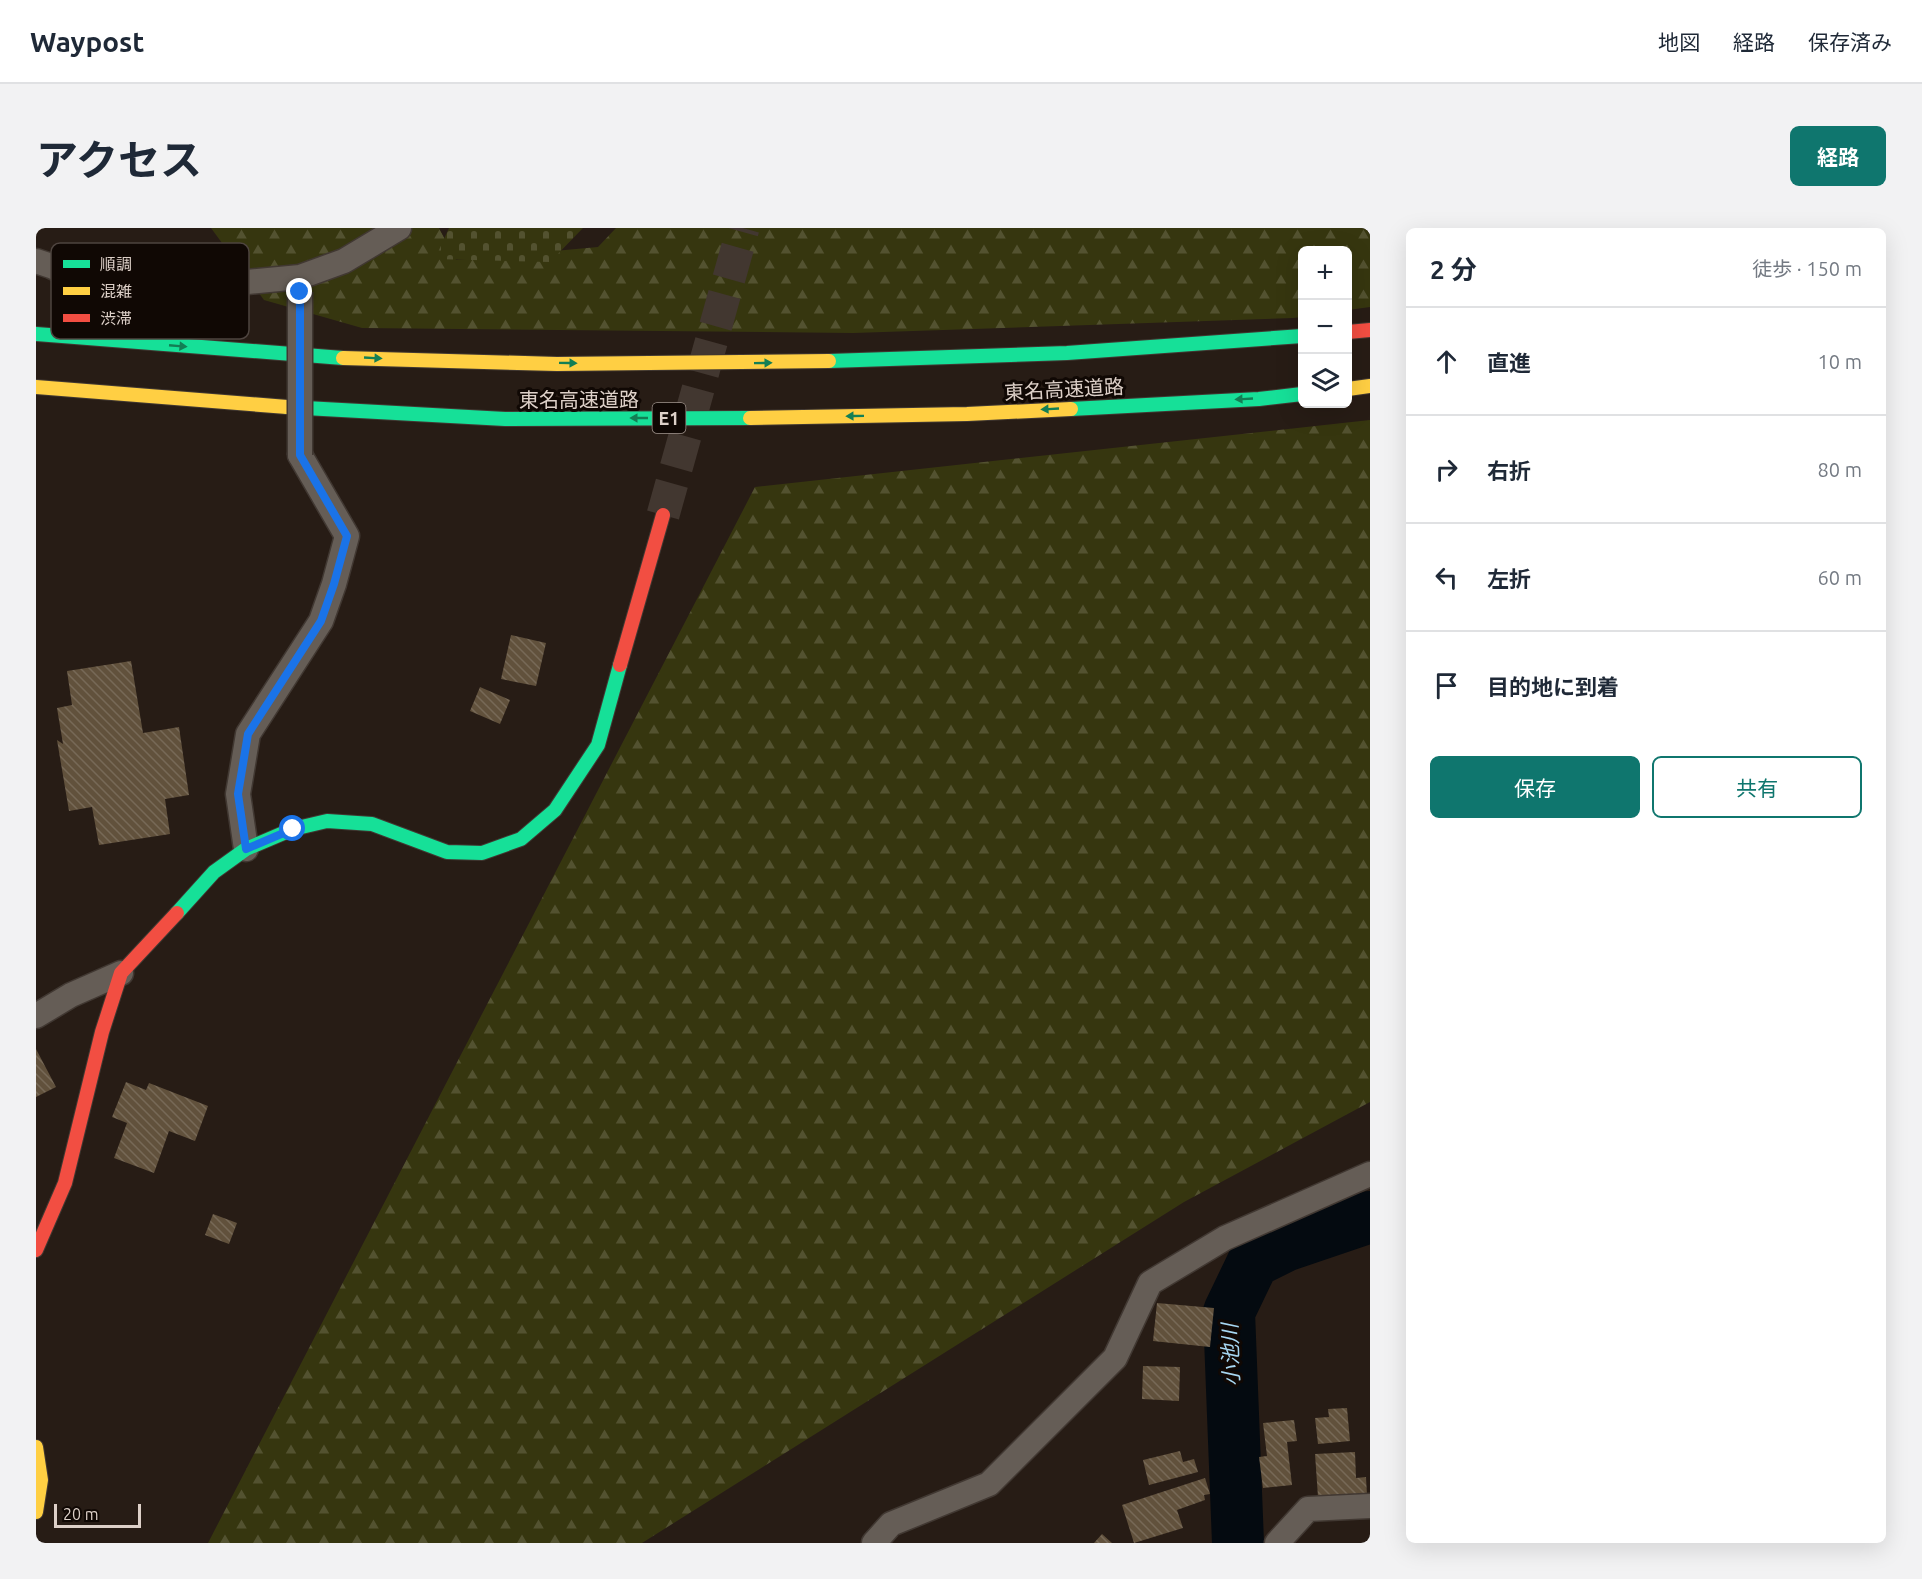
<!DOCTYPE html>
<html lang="ja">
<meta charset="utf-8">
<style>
:root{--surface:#fff;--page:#f2f2f3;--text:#1f2937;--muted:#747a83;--line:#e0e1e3;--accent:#0f766e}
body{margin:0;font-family:Ubuntu,"Noto Sans JP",sans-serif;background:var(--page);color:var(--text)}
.controls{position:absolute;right:18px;top:18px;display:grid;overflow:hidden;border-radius:9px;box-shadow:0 6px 24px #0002}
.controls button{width:54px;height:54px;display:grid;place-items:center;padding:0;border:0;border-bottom:2px solid var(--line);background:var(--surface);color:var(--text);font:30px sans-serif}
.scale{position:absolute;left:18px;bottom:15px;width:87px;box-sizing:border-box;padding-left:6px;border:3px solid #ddd0c8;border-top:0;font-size:16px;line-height:21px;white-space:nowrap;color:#ddd0c8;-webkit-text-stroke:4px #100804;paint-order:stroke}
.stop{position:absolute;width:18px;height:18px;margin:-14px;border:4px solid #1a73e8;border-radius:50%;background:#fff}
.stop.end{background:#1a73e8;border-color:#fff;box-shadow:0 2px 6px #0008}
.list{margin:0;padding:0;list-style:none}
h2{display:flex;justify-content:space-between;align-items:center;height:78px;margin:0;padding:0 24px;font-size:26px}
h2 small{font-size:20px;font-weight:400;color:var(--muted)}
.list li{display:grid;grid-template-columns:39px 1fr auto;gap:18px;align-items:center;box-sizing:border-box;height:108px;padding:0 24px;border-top:2px solid var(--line)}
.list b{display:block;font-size:22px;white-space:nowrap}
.list em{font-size:20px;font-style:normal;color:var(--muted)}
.actions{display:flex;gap:12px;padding:18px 24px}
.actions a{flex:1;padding:14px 0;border:2px solid var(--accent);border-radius:9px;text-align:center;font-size:21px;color:var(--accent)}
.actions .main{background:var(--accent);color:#fff}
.icon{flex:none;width:33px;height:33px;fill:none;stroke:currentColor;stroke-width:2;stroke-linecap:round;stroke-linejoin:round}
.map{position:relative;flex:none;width:1334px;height:1315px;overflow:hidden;border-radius:9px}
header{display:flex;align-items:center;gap:36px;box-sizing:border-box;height:84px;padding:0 30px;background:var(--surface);border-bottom:2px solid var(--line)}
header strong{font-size:28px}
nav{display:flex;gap:33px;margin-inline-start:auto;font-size:21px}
.intro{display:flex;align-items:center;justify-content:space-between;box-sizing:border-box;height:144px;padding:0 36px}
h1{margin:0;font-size:42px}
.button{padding:15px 27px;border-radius:9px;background:var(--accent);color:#fff;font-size:21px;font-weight:700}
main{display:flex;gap:36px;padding:0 36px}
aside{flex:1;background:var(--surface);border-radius:9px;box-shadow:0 6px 24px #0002}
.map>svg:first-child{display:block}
</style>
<header>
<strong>Waypost</strong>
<nav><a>地図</a><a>経路</a><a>保存済み</a></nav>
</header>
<div class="intro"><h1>アクセス</h1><a class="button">経路</a></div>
<main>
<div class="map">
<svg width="1334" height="1315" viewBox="0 0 1334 1315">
<defs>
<pattern id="forest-firs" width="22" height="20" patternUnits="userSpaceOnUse" patternTransform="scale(1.5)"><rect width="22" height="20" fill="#36360f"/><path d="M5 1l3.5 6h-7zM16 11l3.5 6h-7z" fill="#535230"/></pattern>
<pattern id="cemetery-stones" width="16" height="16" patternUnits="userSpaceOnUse" patternTransform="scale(1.5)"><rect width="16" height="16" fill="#36360f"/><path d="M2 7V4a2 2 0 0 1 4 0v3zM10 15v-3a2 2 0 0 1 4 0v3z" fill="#535230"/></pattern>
<pattern id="building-back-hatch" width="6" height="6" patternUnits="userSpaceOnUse" patternTransform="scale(1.5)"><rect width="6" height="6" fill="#61513c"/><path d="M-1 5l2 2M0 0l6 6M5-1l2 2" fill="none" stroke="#776957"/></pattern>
</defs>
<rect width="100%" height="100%" fill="#271c15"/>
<path fill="url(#forest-firs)" d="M175 0H403L420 32 562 19 580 0H1334V79L1312 82V22H1266V89L1257 90 817 105 326 100 228 72Z
M1334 192V874L1148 974 606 1315H172L719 259Z"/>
<path fill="url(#cemetery-stones)" d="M413 0H547L514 34 399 31Z"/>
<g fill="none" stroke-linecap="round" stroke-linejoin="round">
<path stroke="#040a10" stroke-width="52" d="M1202 1315 1193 1084 1217 1034 1249 1018 1334 989"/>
</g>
<path fill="url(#building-back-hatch)" d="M475 407 510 415 500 458 465 451Z
M95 433 107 505 143 499 153 567 129 571 134 606 63 617 56 579 33 583 21 512 27 516 21 480 36 477 31 443Z
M444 459 474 472 464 496 434 483Z
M0 821 20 859 0 869Z
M90 854 110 862 113 855 172 878 159 913 133 903 118 945 78 930 91 895 76 889Z
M177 986 201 995 193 1016 169 1007Z
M1121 1075 1178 1080 1174 1119 1117 1113Z
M1107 1138 1144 1139 1143 1173 1106 1171Z
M1311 1180 1314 1213 1282 1216 1279 1190 1293 1189 1292 1181Z
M1258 1192 1261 1213 1251 1214 1256 1257 1227 1260 1223 1229 1231 1228 1227 1195Z
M1144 1223 1147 1234 1158 1231 1162 1244 1113 1257 1107 1232Z
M1319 1224 1320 1250 1330 1249 1331 1267 1282 1269 1279 1226Z
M1169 1250 1174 1266 1168 1267 1169 1272 1141 1282 1147 1300 1098 1315 1086 1277Z
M1066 1306 1076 1315H1058Z"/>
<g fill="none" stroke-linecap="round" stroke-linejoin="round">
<path stroke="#423730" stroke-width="33" stroke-dasharray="33 16" stroke-linecap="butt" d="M627 287 707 0"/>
<g stroke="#413832" stroke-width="27">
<path id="street" d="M0 33 15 38 74 66 190 56 264 49 308 33 363 0
M210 621 202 566 212 506 285 393 298 356 311 308 264 227
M0 788 35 767 85 745
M838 1315 855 1296 953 1256 1079 1130 1114 1055 1189 1010 1334 946
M1241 1315 1272 1281 1334 1278"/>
</g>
<g stroke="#413832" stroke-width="16">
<path id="fast" d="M0 106 307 130
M793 133 1031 125 1266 108
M251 179 469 191 714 190
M1035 181 1223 171 1266 166
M141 685 178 644 210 621 257 601 291 593 336 596 411 624 446 625 485 611 519 582 562 517 584 437"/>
</g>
<g stroke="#413832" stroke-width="16">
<path id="slow" d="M307 130 521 136 793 133
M0 159 251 179
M1312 161 1334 158
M714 190 931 186 1035 181
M0 1219 5 1252 0 1284"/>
</g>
<g stroke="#413832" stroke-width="16">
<path id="jam" d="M1312 104 1334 102
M584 437 627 287
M0 1022 29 955 66 804 85 745 141 685"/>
</g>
<use href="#street" stroke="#655d56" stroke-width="24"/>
<use href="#fast" stroke="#16e098" stroke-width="14"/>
<use href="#slow" stroke="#ffcf43" stroke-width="14"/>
<use href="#jam" stroke="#f24e42" stroke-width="14"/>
<g stroke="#413832" stroke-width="27" stroke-linecap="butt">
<path id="street-bridge" d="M264 227V64"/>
</g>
<use href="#street-bridge" stroke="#655d56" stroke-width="24"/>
</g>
<defs><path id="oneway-solid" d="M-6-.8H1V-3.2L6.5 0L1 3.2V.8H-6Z" transform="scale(1.5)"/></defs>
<g fill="#137f55">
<use href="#oneway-solid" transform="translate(142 118) rotate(5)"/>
<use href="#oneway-solid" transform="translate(337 130) rotate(3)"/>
<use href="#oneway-solid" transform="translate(532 135) rotate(1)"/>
<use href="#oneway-solid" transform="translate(727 135) rotate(-1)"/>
<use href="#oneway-solid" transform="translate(1208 171) rotate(177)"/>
<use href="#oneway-solid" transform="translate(1014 181) rotate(177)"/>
<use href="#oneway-solid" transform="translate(819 188) rotate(179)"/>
<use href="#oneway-solid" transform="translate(603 190) rotate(180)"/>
</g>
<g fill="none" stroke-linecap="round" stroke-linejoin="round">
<path stroke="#1a73e8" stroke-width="8" d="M257 601 210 621 202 566 212 506 285 393 298 356 311 308 264 227V64"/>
</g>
<g text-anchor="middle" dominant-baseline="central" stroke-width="6" stroke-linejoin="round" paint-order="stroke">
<rect fill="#100804" stroke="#a0948d" stroke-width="1.5" x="616.5" y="175" width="33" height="30" rx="4.5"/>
<g font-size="18" font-weight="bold" fill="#ddd0c8">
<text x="633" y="190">E1</text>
</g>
<g font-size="20" fill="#ddd0c8" stroke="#100804">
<text transform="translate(1028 161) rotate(-3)">東名高速道路</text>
<text x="543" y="171">東名高速道路</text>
</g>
<g font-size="21" font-style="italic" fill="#a7d7f2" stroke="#100804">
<text transform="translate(1194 1127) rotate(-92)">小池川</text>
</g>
</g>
<rect x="15" y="15" width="198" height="96" rx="9" fill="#100804" stroke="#4e443f" stroke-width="1.5"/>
<rect x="27" y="32" width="27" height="8" fill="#16e098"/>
<rect x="27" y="59" width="27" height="8" fill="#ffcf43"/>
<rect x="27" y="86" width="27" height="8" fill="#f24e42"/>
<g font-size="16" fill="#ddd0c8">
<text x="64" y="42">順調</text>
<text x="64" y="69">混雑</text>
<text x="64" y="96">渋滞</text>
</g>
</svg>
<div class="controls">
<button>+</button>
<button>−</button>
<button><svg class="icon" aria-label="layers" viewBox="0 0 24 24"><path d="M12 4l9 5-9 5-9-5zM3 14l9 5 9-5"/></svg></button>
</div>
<div class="scale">20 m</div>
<div class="stop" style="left:257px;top:601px"></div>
<div class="stop end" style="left:264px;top:64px"></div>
</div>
<aside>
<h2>2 分<small>徒歩 · 150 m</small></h2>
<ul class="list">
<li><svg class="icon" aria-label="ahead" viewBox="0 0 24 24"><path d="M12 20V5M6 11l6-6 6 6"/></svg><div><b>直進</b></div><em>10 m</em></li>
<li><svg class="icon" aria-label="right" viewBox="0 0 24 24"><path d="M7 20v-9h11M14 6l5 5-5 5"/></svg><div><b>右折</b></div><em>80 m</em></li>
<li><svg class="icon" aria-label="left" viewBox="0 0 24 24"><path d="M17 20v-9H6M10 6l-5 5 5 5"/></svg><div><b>左折</b></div><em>60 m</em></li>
<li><svg class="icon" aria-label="arrive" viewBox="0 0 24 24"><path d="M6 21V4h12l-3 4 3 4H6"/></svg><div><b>目的地に到着</b></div></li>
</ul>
<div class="actions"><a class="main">保存</a><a>共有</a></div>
</aside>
</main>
